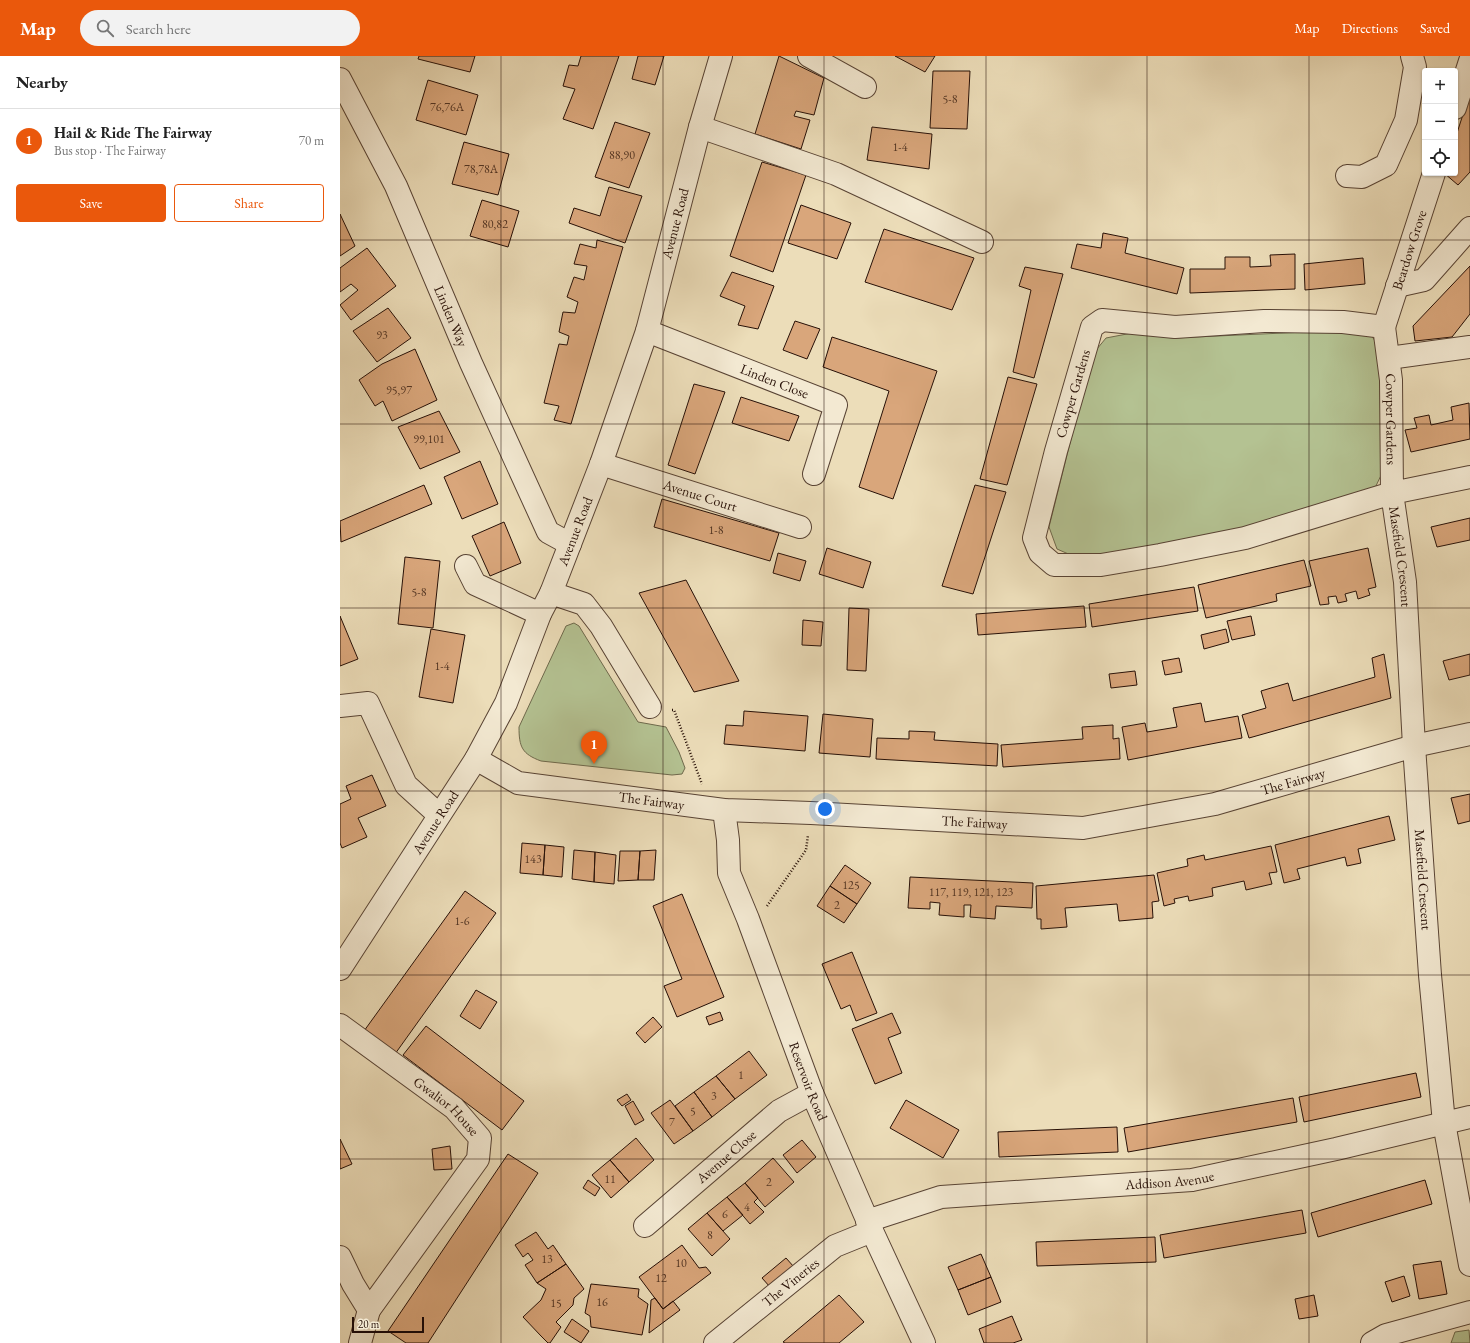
<!DOCTYPE html>
<meta charset="utf-8">
<style>
:root{--surface:#fff;--page:#f2f2f2;--text:#222;--muted:#767676;--line:#e0e0e0;--accent:#ea580c}
body{margin:0;font-family:"EB Garamond",serif;background:var(--page);color:var(--text)}
.controls{position:absolute;right:12px;top:12px;display:grid;overflow:hidden;border-radius:4px;box-shadow:0 1px 3px #0004}
.controls button{width:36px;height:36px;display:grid;place-items:center;padding:0;border:0;border-bottom:1px solid var(--line);background:var(--surface);color:var(--text);font:20px sans-serif}
.scale{position:absolute;left:12px;bottom:10px;width:72px;box-sizing:border-box;padding-left:4px;border:2px solid #271007;border-top:0;font-size:11px;line-height:14px;white-space:nowrap;color:#271007;-webkit-text-stroke:3px #f3e9d2;paint-order:stroke}
.you{position:absolute;left:485px;top:753px;width:14px;height:14px;margin:-10px;border:3px solid #fff;border-radius:50%;background:#1a73e8;box-shadow:0 0 0 6px #1a73e833}
.badge{display:grid;place-items:center;width:26px;height:26px;border-radius:50%;background:var(--accent);color:#fff;font-size:13px;font-weight:700}
.pin{position:absolute;translate:-50% -33px;filter:drop-shadow(0 1px 2px #0008)}
.pin::after{content:'';position:absolute;top:21px;width:14px;height:12px;background:inherit;clip-path:polygon(0 0,100% 0,50% 100%)}
.list{margin:0;padding:0;list-style:none}
h2{display:flex;justify-content:space-between;align-items:center;height:52px;margin:0;padding:0 16px;font-size:17px}
h2 small{font-size:13px;font-weight:400;color:var(--muted)}
.list li{display:grid;grid-template-columns:26px 1fr auto;gap:12px;align-items:center;box-sizing:border-box;height:64px;padding:0 16px;border-top:1px solid var(--line)}
.list b{display:block;font-size:15px;white-space:nowrap}
.list p{margin:0;font-size:13px;white-space:nowrap;color:var(--muted)}
.list em{font-size:13px;font-style:normal;color:var(--muted)}
.actions{display:flex;gap:8px;padding:12px 16px}
.actions a{flex:1;padding:9px 0;border:1px solid var(--accent);border-radius:4px;text-align:center;font-size:14px;color:var(--accent)}
.actions .main{background:var(--accent);color:#fff}
.icon{flex:none;width:22px;height:22px;fill:none;stroke:currentColor;stroke-width:2;stroke-linecap:round;stroke-linejoin:round}
.map{position:relative;flex:none;width:1130px;height:1287px;overflow:hidden}
header{display:flex;align-items:center;gap:24px;box-sizing:border-box;height:56px;padding:0 20px;background:var(--accent);color:#fff}
header strong{font-size:19px}
nav{display:flex;gap:22px;margin-inline-start:auto;font-size:14px}
.search{width:280px;height:36px;background:var(--page);display:flex;align-items:center;gap:10px;box-sizing:border-box;padding:0 14px;border-radius:22px;color:var(--muted);font-size:15px}
main{display:flex}
aside{flex:1;background:var(--surface)}
.map>svg:first-child{display:block}
</style>
<header>
<strong>Map</strong>
<div class="search"><svg class="icon" aria-label="search" viewBox="0 0 24 24"><circle cx="10" cy="10" r="6"/><path d="M15 15l6 6"/></svg>Search here</div>
<nav><a>Map</a><a>Directions</a><a>Saved</a></nav>
</header>
<main>
<aside>
<h2>Nearby<small></small></h2>
<ul class="list">
<li><span class="badge">1</span><div><b>Hail &amp; Ride The Fairway</b><p>Bus stop · The Fairway</p></div><em>70 m</em></li>
</ul>
<div class="actions"><a class="main">Save</a><a>Share</a></div>
</aside>
<div class="map">
<svg width="1130" height="1287" viewBox="0 0 1130 1287">
<rect width="100%" height="100%" fill="#ecddb9"/>
<filter id="stains"><feTurbulence type="fractalNoise" baseFrequency=".005" numOctaves="4"/><feColorMatrix values="0 0 0 0 .2 0 0 0 0 .09 0 0 0 0 .02 0 0 0 .5 -.17"/></filter>
<radialGradient id="worn" r=".72"><stop offset=".6" stop-color="#630" stop-opacity="0"/><stop offset="1" stop-color="#630" stop-opacity=".3"/></radialGradient>
<path fill="#b4c292" stroke="#6e694c" d="M1010 274 1031 279 1038 289 1045 411 1034 434 915 471 793 496 733 500 717 493 709 471 752 299 766 282 792 277 833 282Z
M234 567 239 570 298 666 326 671 339 696 345 712 342 718 332 719 201 705C182 698 179 691 179 671L226 570Z
M1129 1274 1130 1287H1111L1115 1276Z"/>
<path fill="#d9a67b" stroke="#271007" d="M79 0H135L130 16 78 3Z
M241 0H279L253 73 223 63 235 33 223 30 229 9 238 10Z
M298 0H324L315 29 292 23Z
M439 0 484 22 474 59 456 55 454 60 470 64 461 93 415 78Z
M555 0H595L585 16Z
M593 15H630L627 73 590 72Z
M88 24 138 39 126 79 76 64Z
M1130 37V116L1118 129 1104 117H1115V83Z
M275 66 310 77 289 132 255 121Z
M532 71 592 78 589 113 527 104Z
M124 86 169 98 158 139 112 128Z
M422 106 466 119 433 216 390 200Z
M269 131 302 140 285 187 229 167 234 152 260 160Z
M142 144 179 155 168 191 130 180Z
M461 149 511 167 497 203 448 187Z
M0 158 15 190 0 200Z
M544 173 634 202 612 254 525 226Z
M763 177 788 182 785 197 844 212 837 238 731 212 737 188 761 192Z
M257 184 283 191 231 368 214 364 219 350 204 347 219 288 227 289 229 280 219 276 223 256 235 257 238 246 227 241 234 221 244 224 247 210 234 208 240 188 256 192Z
M27 192 56 230 11 264 0 249 18 234 11 228 0 236V212Z
M955 198V233L850 237V213H885V201H910V211L931 210 930 199Z
M1023 202 1025 228 965 234 964 208Z
M1130 210V258L1112 281 1075 285 1073 270Z
M685 211 723 218 694 322 673 316 691 234 679 230Z
M392 216 434 230 418 273 398 269 405 250 380 240Z
M48 252 71 282 37 306 13 275Z
M455 265 480 273 467 303 443 294Z
M492 281 597 315 553 443 519 431 549 335 483 311Z
M75 293 97 344 52 365 43 345 35 350 19 324 42 308Z
M668 321 697 328 667 429 640 423Z
M354 328 385 336 355 418 328 409Z
M401 341 459 360 449 385 392 367Z
M1129 347 1130 383 1071 396 1065 374 1077 372 1074 362 1089 359 1091 369 1113 364 1111 351Z
M99 355 120 396 80 413 58 371Z
M140 405 158 448 122 463 104 421Z
M84 429 92 448 1 486 0 465Z
M635 429 666 436 633 538 602 530Z
M322 443 439 477 430 505 314 471Z
M1130 462V484L1097 491 1091 471Z
M164 466 181 507 150 520 132 480Z
M487 492 531 506 523 532 479 518Z
M1028 492 1036 531 1028 533 1030 539 1018 543 1016 535 1005 538 1007 545 998 547 996 540 988 541 989 548 980 549 969 505Z
M438 497 466 505 460 525 433 517Z
M65 501 100 505 93 572 58 568Z
M964 504 971 530 936 538 937 545 866 562 858 529Z
M346 524 399 625 354 636 299 537Z
M854 531 858 555 752 571 749 548Z
M744 550 746 571 638 579 636 558Z
M509 552 529 553 526 615 507 614Z
M0 560 18 603 0 610Z
M911 560 915 579 892 584 887 565Z
M463 564 483 566 481 590 462 589Z
M91 573 125 579 113 647 79 641Z
M886 573 889 586 864 593 861 579Z
M1044 598 1051 642 909 682 902 659 926 652 921 635 948 627 953 645 1035 621 1032 602Z
M1130 598V619L1109 624 1103 605Z
M839 602 842 616 825 619 822 605Z
M795 615 797 629 771 632 769 618Z
M861 647 865 666 898 660 902 682 788 704 782 671 805 667 807 676 837 671 833 652Z
M404 655 468 660 465 695 384 688 386 669 403 670Z
M483 658 533 663 530 701 479 697Z
M773 669V683L779 682 780 703 663 711 661 689 743 683 742 671Z
M569 675 595 676 594 684 658 688 657 710 536 703 537 682 569 683Z
M32 719 46 750 18 762 27 781 2 792 0 787V748L11 743 6 730Z
M1130 738V765L1118 768 1111 742Z
M1049 760 1055 784 1018 793 1021 807 1007 810 1005 801 957 813 960 823 944 827 935 789Z
M182 787 205 789 203 819 180 817Z
M205 789 224 791 222 821 203 819Z
M931 790 937 816 929 817 932 828 906 834 904 825 872 832 873 840 849 845 848 840 834 843 835 847 824 850 817 817 848 810 847 803 864 799 865 804Z
M234 794 255 796 254 826 232 823Z
M316 794 314 824H298L300 795Z
M280 795H300L298 824 278 825Z
M255 796 276 799 274 828 254 826Z
M505 809 531 827 517 848 490 830Z
M814 819 819 845 812 846 813 862 779 865 777 848 725 852 727 871 701 873V863H697L696 830Z
M570 821 693 827 692 852 656 850 655 863 630 861 631 849H624V861L599 859 600 847 590 846V853L568 852Z
M490 830 517 848 504 867 477 850Z
M125 835 156 857 55 998 24 975Z
M342 838 384 941 337 961 324 930 342 923 313 850Z
M512 896 537 957 516 965 510 949 501 953 482 908Z
M136 934 157 946 140 973 120 960Z
M380 956 383 964 369 969 366 961Z
M552 957 561 977 548 982 562 1017 535 1028 512 973Z
M313 961 322 971 305 987 296 977Z
M86 970 184 1045 162 1074 63 999Z
M409 995 427 1019 395 1043 376 1020Z
M1076 1017 1081 1041 964 1066 959 1041Z
M376 1020 395 1043 372 1061 354 1036Z
M354 1036 372 1061 353 1075 335 1050Z
M287 1038 291 1044 282 1050 277 1044Z
M953 1042 957 1066 788 1096 784 1072Z
M330 1044 353 1075 334 1088 311 1057Z
M566 1044 619 1074 603 1102 550 1072Z
M293 1045 304 1064 295 1069 285 1050Z
M777 1071 778 1096 659 1101 658 1076Z
M296 1082 314 1104 289 1126 270 1104Z
M0 1083 12 1108 0 1113Z
M462 1084 476 1101 457 1117 443 1099Z
M110 1090 112 1113 94 1114 92 1093Z
M168 1098 198 1117 88 1287H66L48 1275Z
M433 1102 454 1126 425 1151 405 1127Z
M270 1104 289 1126 271 1142 252 1119Z
M248 1124 260 1132 255 1140 243 1132Z
M1085 1124 1092 1148 978 1181 971 1157Z
M405 1127 418 1142 414 1146 424 1156 410 1168 387 1141Z
M387 1141 403 1159 383 1175 367 1157Z
M962 1154 966 1177 824 1202 820 1179Z
M367 1157 390 1183 372 1200 348 1173Z
M196 1176 208 1193 213 1189 226 1208 197 1227 185 1209 193 1204 188 1197 183 1201 175 1189Z
M815 1181 816 1206 697 1210 696 1186Z
M342 1189 359 1212 366 1211 371 1217 323 1253 299 1221Z
M641 1198 651 1221 618 1234 608 1211Z
M446 1202 454 1211 430 1231 422 1222Z
M1101 1205 1107 1238 1079 1243 1073 1209Z
M226 1208 244 1233 234 1242 233 1249 216 1266 221 1271 210 1287H208L201 1280 183 1261 201 1244 206 1233 197 1227Z
M1064 1220 1070 1240 1052 1246 1045 1226Z
M651 1221 661 1246 628 1259 618 1234Z
M251 1228 299 1233 298 1241 308 1248 302 1279 251 1271 250 1260 245 1257Z
M499 1239 524 1266 499 1287H445L443 1286Z
M974 1239 978 1260 959 1263 955 1243Z
M315 1242 323 1253 333 1245 340 1254 309 1277 311 1244Z
M672 1260 682 1284 673 1287H644L639 1273Z
M232 1263 249 1275 241 1287 224 1276Z"/>
<g fill="none" stroke-linecap="round" stroke-linejoin="round">
<g stroke="#584334" stroke-width="24">
<g id="minor">
<path d="M469 0 525 31"/>
<path id="s1" d="M0 23 56 130 131 307 208 476 230 488"/>
<path d="M1115 52 1130 5"/>
<path d="M360 71 496 118 642 186"/>
<path d="M1007 120 1022 121 1046 109 1066 64 1075 11 1072 0"/>
<path d="M1057 230 1084 224 1130 172"/>
<path id="s2" d="M1044 271 1094 117"/>
<path id="s3" d="M307 275 496 349 474 418"/>
<path d="M1049 302 1130 291"/>
<path id="s4" d="M261 408 460 471"/>
<path id="s5" d="M1130 421 1052 437 905 482 820 499 761 509H714L700 497 694 482 716 395 752 271 762 264 835 271 924 265 1003 266 1044 271 1051 324 1052 437 1065 526 1074 690 1090 919 1104 1067 1130 1209"/>
<path d="M126 510 135 528 200 558"/>
<path d="M211 537 244 548 261 570 310 651"/>
<path d="M0 650 28 647 66 729 99 759"/>
<path id="s6" d="M136 703 178 727 384 754 471 757 743 772 875 748 1074 690 1130 678"/>
<path id="s7" d="M384 754 388 784 389 817 408 863 472 1037 532 1175 584 1287"/>
<path id="s8" d="M0 913 136 703 166 647 200 558 211 537 261 408 307 275 360 71 381 0"/>
<path id="s9" d="M0 969 114 1052 140 1082 138 1103 29 1254"/>
<path id="s10" d="M527 1165 601 1141 852 1124 996 1093 1130 1061"/>
<path id="s11" d="M305 1170 439 1055 472 1037"/>
<path d="M0 1201 13 1228 29 1254 20 1287"/>
<path id="s12" d="M375 1287 495 1190 532 1175"/>
<path d="M1032 1287 1046 1279 1130 1256"/>
</g>
</g>
<path stroke="#271007" stroke-width="2.5" stroke-dasharray="1 2" stroke-linecap="butt" d="M332 654H334L362 728
M427 850 466 794 468 779"/>
<use href="#minor" stroke="#f3e9d2" stroke-width="22"/>
</g>
<path fill="none" stroke="#271007" stroke-width="1" stroke-opacity="0.55" d="M161 0V1287M323 0V1287M484 0V1287M646 0V1287M807 0V1287M969 0V1287M0 184H1130M0 368H1130M0 552H1130M0 735H1130M0 919H1130M0 1103H1130"/>
<g text-anchor="middle" dominant-baseline="central" stroke-width="3.5" stroke-linejoin="round" paint-order="stroke">
<g font-size="12" fill="#543624">
<text x="610" y="43">5-8</text>
<text x="107" y="51">76,76A</text>
<text x="560" y="91">1-4</text>
<text x="282" y="99">88,90</text>
<text x="141" y="113">78,78A</text>
<text x="155" y="168">80,82</text>
<text x="42" y="279">93</text>
<text x="59" y="334">95,97</text>
<text x="89" y="383">99,101</text>
<text x="376" y="474">1-8</text>
<text x="79" y="536">5-8</text>
<text x="102" y="610">1-4</text>
<text x="193" y="803">143</text>
<text x="511" y="829">125</text>
<text x="631" y="836">117, 119, 121, 123</text>
<text x="497" y="849">2</text>
<text x="122" y="865">1-6</text>
<text x="401" y="1019">1</text>
<text x="374" y="1040">3</text>
<text x="353" y="1055">5</text>
<text x="332" y="1066">7</text>
<text x="270" y="1123">11</text>
<text x="429" y="1126">2</text>
<text x="407" y="1151">4</text>
<text x="385" y="1158">6</text>
<text x="370" y="1179">8</text>
<text x="207" y="1203">13</text>
<text x="341" y="1207">10</text>
<text x="321" y="1222">12</text>
<text x="262" y="1246">16</text>
<text x="216" y="1247">15</text>
</g>
<g font-size="14" fill="#271007" stroke="#f3e9d2">
<text stroke="none"><textPath href="#s8" startOffset="823">Avenue Road</textPath></text>
<text stroke="none"><textPath href="#s2" startOffset="81">Beardow Grove</textPath></text>
<text stroke="none"><textPath href="#s1" startOffset="262">Linden Way</textPath></text>
<text stroke="none"><textPath href="#s3" startOffset="137">Linden Close</textPath></text>
<text stroke="none"><textPath href="#s5" startOffset="611">Cowper Gardens</textPath></text>
<text stroke="none"><textPath href="#s5" startOffset="1068">Cowper Gardens</textPath></text>
<text stroke="none"><textPath href="#s4" startOffset="104">Avenue Court</textPath></text>
<text stroke="none"><textPath href="#s8" startOffset="499">Avenue Road</textPath></text>
<text stroke="none"><textPath href="#s5" startOffset="1206">Masefield Crescent</textPath></text>
<text stroke="none"><textPath href="#s6" startOffset="831">The Fairway</textPath></text>
<text stroke="none"><textPath href="#s6" startOffset="183">The Fairway</textPath></text>
<text stroke="none"><textPath href="#s8" startOffset="175">Avenue Road</textPath></text>
<text stroke="none"><textPath href="#s6" startOffset="507">The Fairway</textPath></text>
<text stroke="none"><textPath href="#s5" startOffset="1530">Masefield Crescent</textPath></text>
<text stroke="none"><textPath href="#s7" startOffset="286">Reservoir Road</textPath></text>
<text stroke="none"><textPath href="#s9" startOffset="134">Gwalior House</textPath></text>
<text stroke="none"><textPath href="#s11" startOffset="107">Avenue Close</textPath></text>
<text stroke="none"><textPath href="#s10" startOffset="307">Addison Avenue</textPath></text>
<text stroke="none"><textPath href="#s12" startOffset="97">The Vineries</textPath></text>
</g>
</g>
<rect width="100%" height="100%" filter="url(#stains)"/>
<rect width="100%" height="100%" fill="url(#worn)"/>
</svg>
<div class="controls">
<button>+</button>
<button>−</button>
<button><svg class="icon" aria-label="locate" viewBox="0 0 24 24"><circle cx="12" cy="12" r="6"/><path d="M12 2v4M12 18v4M2 12h4M18 12h4"/></svg></button>
</div>
<div class="scale">20 m</div>
<div class="you"></div>
<div class="pin badge" style="left:254px;top:708px">1</div>
</div>
</main>
